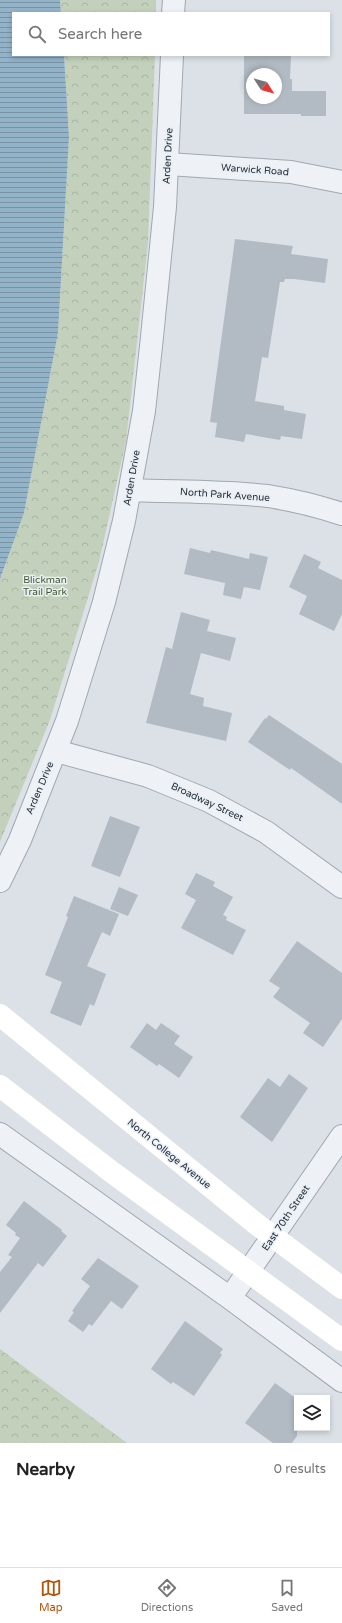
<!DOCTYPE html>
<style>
:root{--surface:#fff;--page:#f6f6f6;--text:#222;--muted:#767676;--line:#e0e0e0;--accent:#b45309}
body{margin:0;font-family:"Varela Round",sans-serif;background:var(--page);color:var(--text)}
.controls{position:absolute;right:12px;bottom:12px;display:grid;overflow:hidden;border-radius:0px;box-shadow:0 2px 6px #0003}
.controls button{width:36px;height:36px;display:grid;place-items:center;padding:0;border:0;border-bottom:1px solid var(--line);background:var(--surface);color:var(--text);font:20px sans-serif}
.compass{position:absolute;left:246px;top:68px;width:36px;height:36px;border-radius:50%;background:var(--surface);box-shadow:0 2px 6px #0003;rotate:126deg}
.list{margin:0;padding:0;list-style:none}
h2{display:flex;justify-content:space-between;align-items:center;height:52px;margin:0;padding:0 16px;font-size:17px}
h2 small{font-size:13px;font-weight:400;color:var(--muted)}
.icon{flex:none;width:22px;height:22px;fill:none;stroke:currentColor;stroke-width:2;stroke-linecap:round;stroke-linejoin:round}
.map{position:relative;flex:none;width:342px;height:1443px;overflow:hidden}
.search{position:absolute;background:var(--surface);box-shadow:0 2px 6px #0003;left:12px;right:12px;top:12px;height:44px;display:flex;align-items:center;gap:10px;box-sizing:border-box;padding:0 14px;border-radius:0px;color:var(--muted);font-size:15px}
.sheet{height:124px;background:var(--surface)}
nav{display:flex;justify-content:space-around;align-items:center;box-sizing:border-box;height:56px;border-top:1px solid var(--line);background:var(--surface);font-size:11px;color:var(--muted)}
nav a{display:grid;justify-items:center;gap:2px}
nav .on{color:var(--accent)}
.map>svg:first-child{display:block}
</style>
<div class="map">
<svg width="342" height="1443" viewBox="0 0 342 1443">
<defs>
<pattern id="forest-crowns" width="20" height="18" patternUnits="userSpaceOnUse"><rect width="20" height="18" fill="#c3d1bc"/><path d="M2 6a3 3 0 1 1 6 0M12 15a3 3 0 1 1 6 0" fill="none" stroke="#a7b4a2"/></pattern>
<pattern id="water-rules" width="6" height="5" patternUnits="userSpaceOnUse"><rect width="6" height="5" fill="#93b3c9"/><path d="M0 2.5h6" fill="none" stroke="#7892a4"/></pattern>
</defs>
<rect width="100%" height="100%" fill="#dbe1e6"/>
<path fill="url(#forest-crowns)" d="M60 0H156V13H61Z
M64 55H155L148 243 126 441 99 562 50 720 0 842V579L24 513 58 333 69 137Z
M0 1349 127 1443H0Z"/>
<path fill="url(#water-rules)" d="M0 0H60L61 13H13V55H64L69 137 58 333 24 513 0 579Z"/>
<path fill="#b2bac3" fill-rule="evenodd" d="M244 55H291L290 79H292V91H326V116H301V114H244ZM252 74H276V98H252Z
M235 239 293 246 291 254 328 259 325 283 294 279H285L284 282H280L268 358 262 357 255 401 284 406V410L306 414 302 439 281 436 280 440 246 434 244 442 215 437 217 423 210 422Z
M190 548 210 553 211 550 249 559 250 553 268 557 260 590 244 587 241 599 223 595 225 583 184 574Z
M304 554 321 562 318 568 342 580V614L334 631 299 614 307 596 289 587Z
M181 612 210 620 207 631 236 638 230 661 201 653 190 694 204 698 203 706 232 713 226 741 146 723 166 647 172 649Z
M269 715 342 764V804L291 768 290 770 248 742 265 718 266 719Z
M110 816 140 827 120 877 91 866Z
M196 873 215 882 213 886 233 897 223 915 227 917 226 920 246 930 233 955 181 928 196 900 185 894Z
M119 887 138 895 128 916 110 909Z
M74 896 119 914 110 936 102 932 87 966 106 974 94 1006 90 1004 81 1026 50 1013 62 982 45 975 68 917 66 916Z
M297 941 342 973V1019L323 1047 303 1033 310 1023 273 997 280 988 269 981Z
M147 1023 156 1030 161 1023 180 1036 174 1044 193 1057 179 1078 159 1064 157 1066 130 1047Z
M289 1074 308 1088 272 1142 240 1117 268 1078 280 1087Z
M24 1201 62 1230 61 1231 67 1236 43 1267 38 1263 0 1313V1272L12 1257 8 1255 20 1238 15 1235 16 1233 6 1225Z
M98 1258 139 1286 122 1309 111 1301 92 1326 89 1324 83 1332 68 1321 74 1312 72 1311 90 1286 81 1279Z
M185 1321 223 1349 220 1353 222 1355 194 1396 173 1382 171 1384 151 1369Z
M275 1383 297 1399V1436L292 1443H273L245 1423Z"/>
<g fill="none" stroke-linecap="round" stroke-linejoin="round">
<g stroke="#a0a8b0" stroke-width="24">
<path id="street" d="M173 13 174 0
M168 164 291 172 342 182
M130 490C176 492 222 491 268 496 293 500 318 506 342 514
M56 751 148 776 209 801 266 832 342 887
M0 881 20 840 67 721 104 602 124 521 144 411 152 337 165 207 172 55
M0 1134 230 1298 342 1381
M230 1298 342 1136"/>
</g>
<use href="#street" stroke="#eef1f5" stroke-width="22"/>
<path stroke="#fff" stroke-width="22" d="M0 1015 255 1223 342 1288
M0 1086 113 1173 342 1340"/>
</g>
<g text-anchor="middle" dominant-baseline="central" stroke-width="3" stroke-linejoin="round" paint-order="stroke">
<g font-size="10" fill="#24303d" stroke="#eaeff4">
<text transform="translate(168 156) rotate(-87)">Arden Drive</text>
<text transform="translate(255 170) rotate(4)">Warwick Road</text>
<text transform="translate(132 478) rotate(-80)">Arden Drive</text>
<text transform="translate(225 495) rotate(4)">North Park Avenue</text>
<text transform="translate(40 788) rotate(-67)">Arden Drive</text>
<text transform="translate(207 802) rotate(25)">Broadway Street</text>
<text transform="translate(169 1154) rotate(39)">North College Avenue</text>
<text transform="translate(286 1218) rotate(-56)">East 70th Street</text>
</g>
<g font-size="10" fill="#3d5931" stroke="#eaeff4">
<text x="45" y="580">Blickman<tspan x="45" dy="12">Trail Park</tspan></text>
</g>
</g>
</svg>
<div class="controls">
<button><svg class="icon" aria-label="layers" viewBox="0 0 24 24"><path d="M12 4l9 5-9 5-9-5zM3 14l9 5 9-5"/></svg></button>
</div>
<svg class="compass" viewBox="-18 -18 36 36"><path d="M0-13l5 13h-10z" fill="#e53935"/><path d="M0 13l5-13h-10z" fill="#767676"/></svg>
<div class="search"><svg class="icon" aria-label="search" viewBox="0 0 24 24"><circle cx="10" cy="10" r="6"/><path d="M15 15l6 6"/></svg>Search here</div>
</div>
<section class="sheet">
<h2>Nearby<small>0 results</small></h2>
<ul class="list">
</ul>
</section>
<nav>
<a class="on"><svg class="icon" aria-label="map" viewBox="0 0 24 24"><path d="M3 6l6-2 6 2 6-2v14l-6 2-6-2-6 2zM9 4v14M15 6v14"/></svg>Map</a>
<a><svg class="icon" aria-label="directions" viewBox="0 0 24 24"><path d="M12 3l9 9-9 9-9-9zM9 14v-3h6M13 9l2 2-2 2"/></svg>Directions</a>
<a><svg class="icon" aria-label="saved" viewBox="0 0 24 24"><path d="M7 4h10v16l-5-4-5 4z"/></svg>Saved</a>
</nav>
